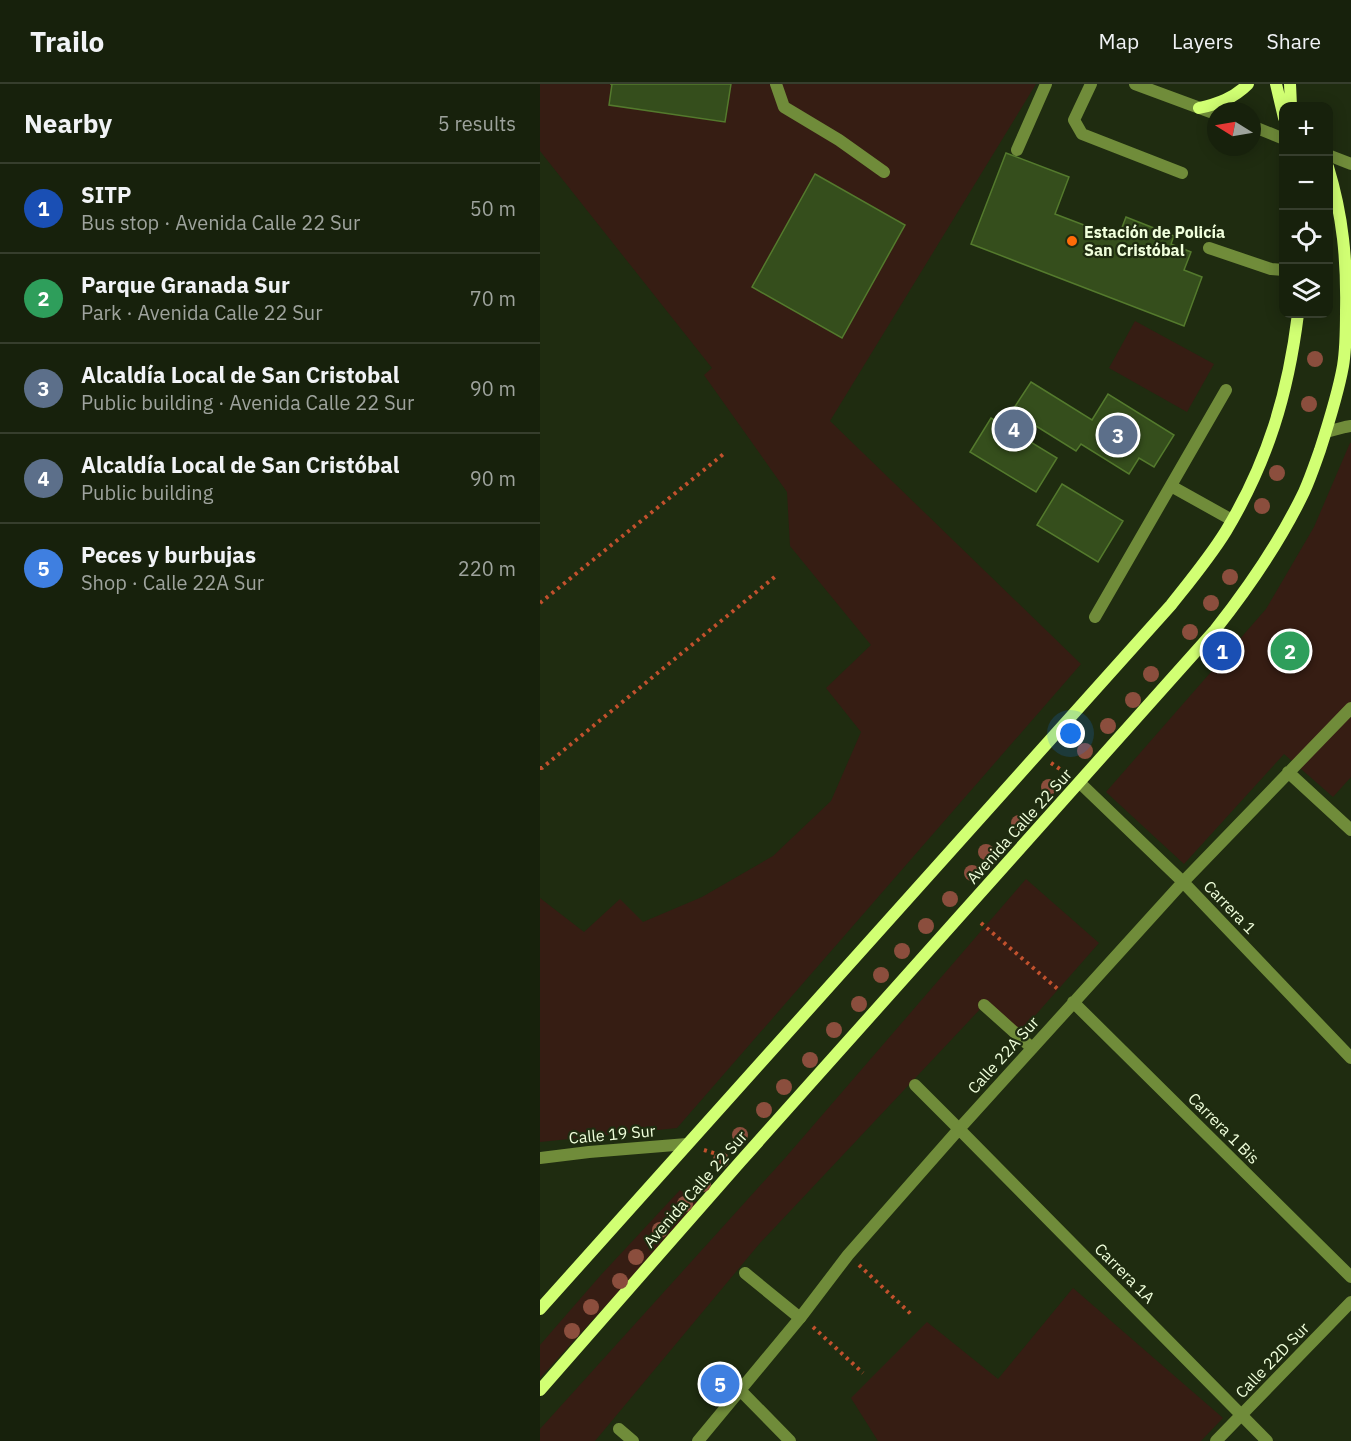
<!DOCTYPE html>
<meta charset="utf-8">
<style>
:root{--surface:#17210c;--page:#202915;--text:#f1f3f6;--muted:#9ea39d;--line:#363e2d;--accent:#d93025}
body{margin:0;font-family:"IBM Plex Sans",sans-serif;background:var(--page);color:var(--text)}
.controls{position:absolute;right:18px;top:18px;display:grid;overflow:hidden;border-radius:12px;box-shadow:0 3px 15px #0003}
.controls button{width:54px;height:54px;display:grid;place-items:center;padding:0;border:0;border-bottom:2px solid var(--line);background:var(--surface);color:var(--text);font:30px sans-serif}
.compass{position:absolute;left:667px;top:18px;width:54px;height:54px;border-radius:50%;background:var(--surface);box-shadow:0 3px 15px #0003;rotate:281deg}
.you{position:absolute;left:531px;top:650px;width:21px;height:21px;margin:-15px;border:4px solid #fff;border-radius:50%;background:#1a73e8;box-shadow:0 0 0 9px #1a73e833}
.badge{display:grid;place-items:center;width:39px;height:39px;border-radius:50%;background:var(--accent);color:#fff;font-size:20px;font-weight:700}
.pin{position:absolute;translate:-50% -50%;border:3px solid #fff;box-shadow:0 2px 6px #0006}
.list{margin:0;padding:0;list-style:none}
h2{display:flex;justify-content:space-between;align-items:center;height:78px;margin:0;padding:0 24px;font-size:26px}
h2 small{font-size:20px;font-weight:400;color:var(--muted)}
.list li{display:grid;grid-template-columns:39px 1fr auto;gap:18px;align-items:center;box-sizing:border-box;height:90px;padding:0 24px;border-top:2px solid var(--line)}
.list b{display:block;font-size:22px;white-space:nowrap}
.list p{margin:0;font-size:20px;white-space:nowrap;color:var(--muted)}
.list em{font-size:20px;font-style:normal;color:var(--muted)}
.icon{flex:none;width:33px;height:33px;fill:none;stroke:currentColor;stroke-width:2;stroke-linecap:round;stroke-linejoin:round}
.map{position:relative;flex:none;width:811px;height:1357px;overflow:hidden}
header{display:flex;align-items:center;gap:36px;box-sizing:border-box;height:84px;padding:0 30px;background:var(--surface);border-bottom:2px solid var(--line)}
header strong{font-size:28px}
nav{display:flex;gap:33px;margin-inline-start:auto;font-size:21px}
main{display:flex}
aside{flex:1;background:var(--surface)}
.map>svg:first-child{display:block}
</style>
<header>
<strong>Trailo</strong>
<nav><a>Map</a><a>Layers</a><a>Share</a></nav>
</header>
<main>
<aside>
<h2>Nearby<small>5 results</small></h2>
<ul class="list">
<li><span class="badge" style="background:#1a4fb4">1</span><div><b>SITP</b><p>Bus stop · Avenida Calle 22 Sur</p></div><em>50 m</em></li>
<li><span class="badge" style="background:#2e9e5b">2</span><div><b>Parque Granada Sur</b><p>Park · Avenida Calle 22 Sur</p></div><em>70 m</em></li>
<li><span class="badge" style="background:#5c6f8a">3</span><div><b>Alcaldía Local de San Cristobal</b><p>Public building · Avenida Calle 22 Sur</p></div><em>90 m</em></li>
<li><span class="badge" style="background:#5c6f8a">4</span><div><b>Alcaldía Local de San Cristóbal</b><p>Public building</p></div><em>90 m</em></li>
<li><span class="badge" style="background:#3f7fe0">5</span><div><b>Peces y burbujas</b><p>Shop · Calle 22A Sur</p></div><em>220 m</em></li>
</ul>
</aside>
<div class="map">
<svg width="811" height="1357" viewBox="0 0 811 1357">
<rect width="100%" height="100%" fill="#1f2c10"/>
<path fill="#361d13" d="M0 0H72L70 21 185 38 191 0H496L290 337 541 580 137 1044 0 1058V814L44 848 80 815 103 838 162 813 233 772 291 717 321 648 286 604 331 561 250 462 247 408 164 291 172 284 0 67Z
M595 237 674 280 647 328 569 284Z
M810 359H811V693L793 713 744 670 644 780 566 708 726 525 774 443Z
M486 795 559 859 478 951 444 921 220 1159 55 1357H0V1345L246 1073Z
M140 1106 159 1119 0 1294V1261L60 1192Z
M533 1204 683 1334 661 1357H338L311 1314 387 1238 458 1295Z"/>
<path fill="#354e1c" stroke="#547a2d" stroke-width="1.5" d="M70 0H191L185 38 69 21 72 0Z
M466 69 529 93 515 130 578 154 586 133 634 152 631 160 651 168 644 186 662 193 644 242 431 160Z
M275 90 365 141 302 254 212 203Z
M491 298 552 336 568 310 634 351 614 383 599 374 589 390 541 360 536 367 472 327Z
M451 334 517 374 496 408 430 368Z
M522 400 583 437 558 478 497 441Z"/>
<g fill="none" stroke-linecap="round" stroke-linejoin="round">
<path stroke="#c2512d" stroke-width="4" stroke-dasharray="3 4.5" stroke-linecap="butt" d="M0 519 186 368
M511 679 527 690
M0 684H2L237 491
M441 839 520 907
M164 1066 183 1072
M319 1181 373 1232
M273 1243 323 1289"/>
<path stroke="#708c3a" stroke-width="12" d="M236 0 244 23 299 56 344 88
M551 0 534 36 542 50 642 89
M477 66 506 0
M669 164 731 185 744 186
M631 402 692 436
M555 533 686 306
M444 921 492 964
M375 1001 419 1045
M205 1189 260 1234
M79 1345 93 1357"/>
<path stroke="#708c3a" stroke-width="12" d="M786 348 805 343 811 342
M748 688 811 746
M540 699 643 798 811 974
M533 918 811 1193
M419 1045 727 1357
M0 1074 49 1068 147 1060
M200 1306 250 1357
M158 1357 260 1234 308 1171 419 1045 643 798 811 624
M676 1357 811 1218"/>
<path stroke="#708c3a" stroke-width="12" d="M595 0 676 30
M712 42 744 55
M788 71 811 80"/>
<path stroke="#d1ff73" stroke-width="12" d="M736 0 744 34
M750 0 751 22
M659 24C678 20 694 14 708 0
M0 1225 631 521C650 497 670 473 686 447 728 377 748 310 758 230
M0 1306 200 1078 675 546C709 503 740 458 764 408 770 395 775 380 780 366 789 338 798 310 803 282 806 264 806 245 806 227 807 177 803 132 788 83"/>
</g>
<g fill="#8b4e3d">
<circle cx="775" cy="275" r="8"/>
<circle cx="769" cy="320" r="8"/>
<circle cx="737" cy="389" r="8"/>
<circle cx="722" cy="422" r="8"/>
<circle cx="690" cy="493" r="8"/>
<circle cx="671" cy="519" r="8"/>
<circle cx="650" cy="548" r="8"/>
<circle cx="611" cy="590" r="8"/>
<circle cx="593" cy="616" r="8"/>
<circle cx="568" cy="642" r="8"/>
<circle cx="545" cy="667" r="8"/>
<circle cx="509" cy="703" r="8"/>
<circle cx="479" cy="739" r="8"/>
<circle cx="446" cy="768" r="8"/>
<circle cx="432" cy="789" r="8"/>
<circle cx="410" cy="815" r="8"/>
<circle cx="386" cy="842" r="8"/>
<circle cx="362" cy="867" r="8"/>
<circle cx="341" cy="891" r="8"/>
<circle cx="319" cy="920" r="8"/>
<circle cx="294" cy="946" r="8"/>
<circle cx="270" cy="976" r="8"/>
<circle cx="244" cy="1003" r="8"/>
<circle cx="224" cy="1026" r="8"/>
<circle cx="200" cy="1051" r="8"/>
<circle cx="181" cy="1076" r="8"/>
<circle cx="163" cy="1100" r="8"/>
<circle cx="145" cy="1120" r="8"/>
<circle cx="120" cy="1146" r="8"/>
<circle cx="96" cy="1173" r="8"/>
<circle cx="80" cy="1197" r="8"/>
<circle cx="51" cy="1223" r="8"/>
<circle cx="32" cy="1247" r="8"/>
</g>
<circle fill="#ff6b08" stroke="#1f2c10" stroke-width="2" cx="532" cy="157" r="6"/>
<g text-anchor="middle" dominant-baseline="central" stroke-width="4.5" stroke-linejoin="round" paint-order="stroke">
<g font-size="16" font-weight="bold" fill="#f0ffdc" stroke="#1f2c10" text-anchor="start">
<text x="544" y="148">Estación de Policía<tspan x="544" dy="18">San Cristóbal</tspan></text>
</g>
<g font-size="16" fill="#f0ffdc" stroke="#1f2c10">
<text transform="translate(479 742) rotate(-48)">Avenida Calle 22 Sur</text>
<text transform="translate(690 823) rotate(46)">Carrera 1</text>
<text transform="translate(463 971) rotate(-48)">Calle 22A Sur</text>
<text transform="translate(684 1044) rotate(45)">Carrera 1 Bis</text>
<text transform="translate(72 1050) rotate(-5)">Calle 19 Sur</text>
<text transform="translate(155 1105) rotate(-49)">Avenida Calle 22 Sur</text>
<text transform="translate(585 1189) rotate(45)">Carrera 1A</text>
<text transform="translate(732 1276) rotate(-46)">Calle 22D Sur</text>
</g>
</g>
</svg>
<div class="controls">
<button>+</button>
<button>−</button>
<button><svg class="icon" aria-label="locate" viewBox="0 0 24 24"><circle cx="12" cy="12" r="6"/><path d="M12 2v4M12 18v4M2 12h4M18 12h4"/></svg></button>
<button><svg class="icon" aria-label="layers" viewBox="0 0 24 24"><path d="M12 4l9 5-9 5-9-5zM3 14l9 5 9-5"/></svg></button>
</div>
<svg class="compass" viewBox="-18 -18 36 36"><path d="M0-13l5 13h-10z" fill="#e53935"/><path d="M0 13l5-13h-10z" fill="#9ea39d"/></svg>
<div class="you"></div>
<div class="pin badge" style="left:682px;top:567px;background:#1a4fb4">1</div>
<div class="pin badge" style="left:750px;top:567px;background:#2e9e5b">2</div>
<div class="pin badge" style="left:578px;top:351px;background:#5c6f8a">3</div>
<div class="pin badge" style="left:474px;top:345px;background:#5c6f8a">4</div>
<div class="pin badge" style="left:180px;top:1300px;background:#3f7fe0">5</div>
</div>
</main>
